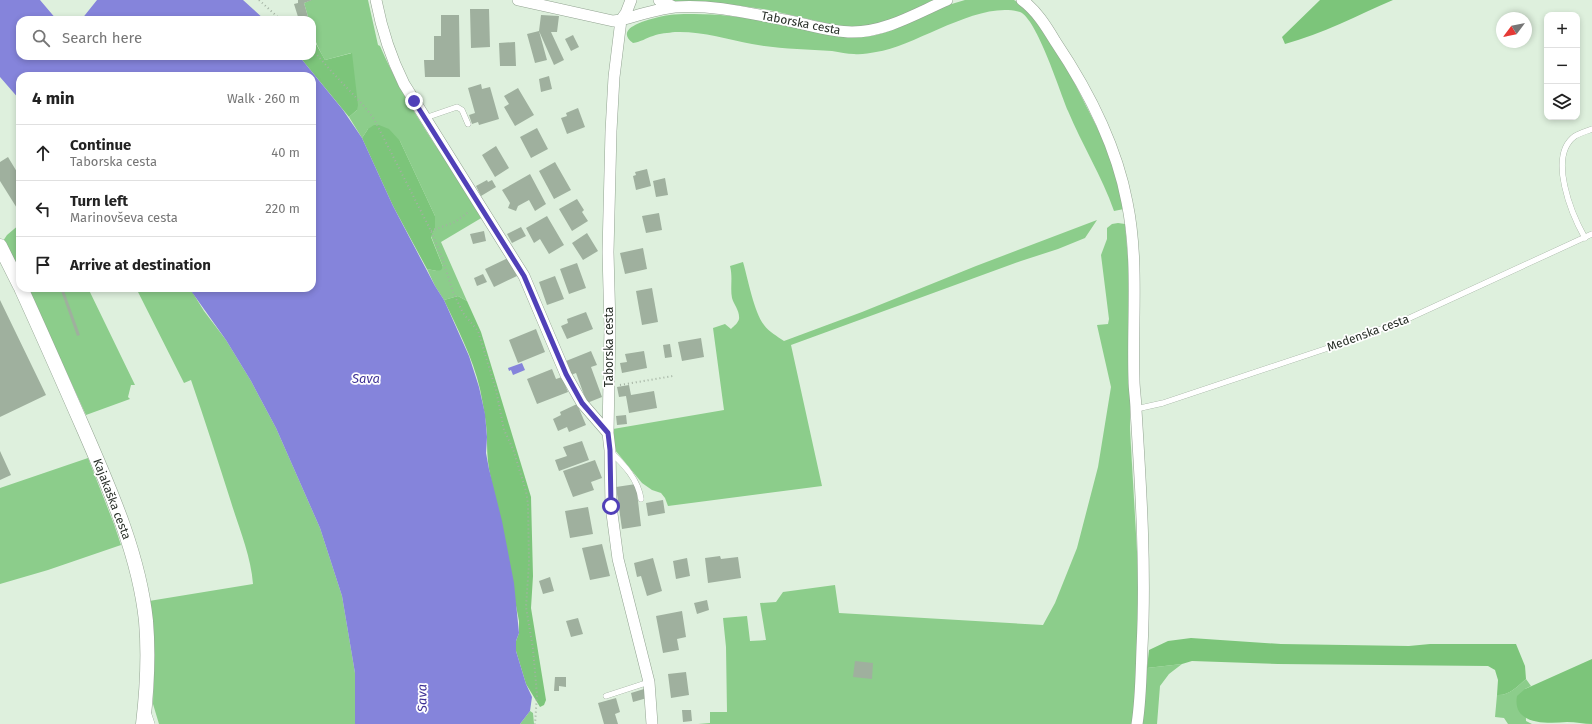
<!DOCTYPE html>
<meta charset="utf-8">
<style>
:root{--surface:#fff;--page:#f2f2f2;--text:#222;--muted:#767676;--line:#e0e0e0}
body{margin:0;font-family:"Fira Sans",sans-serif;background:var(--page);color:var(--text)}
.controls{position:absolute;right:12px;top:12px;display:grid;overflow:hidden;border-radius:8px;box-shadow:0 2px 6px #0003}
.controls button{width:36px;height:36px;display:grid;place-items:center;padding:0;border:0;border-bottom:1px solid var(--line);background:var(--surface);color:var(--text);font:20px sans-serif}
.compass{position:absolute;left:1496px;top:12px;width:36px;height:36px;border-radius:50%;background:var(--surface);box-shadow:0 2px 6px #0003;rotate:238deg}
.stop{position:absolute;width:12px;height:12px;margin:-9px;border:3px solid #5040b8;border-radius:50%;background:#fff}
.stop.end{background:#5040b8;border-color:#fff;box-shadow:0 1px 4px #0008}
.list{margin:0;padding:0;list-style:none}
h2{display:flex;justify-content:space-between;align-items:center;height:52px;margin:0;padding:0 16px;font-size:17px}
h2 small{font-size:13px;font-weight:400;color:var(--muted)}
.list li{display:grid;grid-template-columns:26px 1fr auto;gap:12px;align-items:center;box-sizing:border-box;height:56px;padding:0 16px;border-top:1px solid var(--line)}
.list b{display:block;font-size:15px;white-space:nowrap}
.list p{margin:0;font-size:13px;white-space:nowrap;color:var(--muted)}
.list em{font-size:13px;font-style:normal;color:var(--muted)}
.icon{flex:none;width:22px;height:22px;fill:none;stroke:currentColor;stroke-width:2;stroke-linecap:round;stroke-linejoin:round}
.map{position:relative;flex:none;width:1592px;height:724px;overflow:hidden}
.search{position:absolute;background:var(--surface);box-shadow:0 2px 6px #0003;left:16px;top:16px;width:300px;height:44px;display:flex;align-items:center;gap:10px;box-sizing:border-box;padding:0 14px;border-radius:12px;color:var(--muted);font-size:15px}
.panel{position:absolute;background:var(--surface);box-shadow:0 2px 6px #0003;left:16px;top:72px;width:300px;height:220px;border-radius:12px}
.map>svg:first-child{display:block}
</style>
<div class="map">
<svg width="1592" height="724" viewBox="0 0 1592 724">
<rect width="100%" height="100%" fill="#def0dd"/>
<path fill="#8ccd8b" d="M311 0H368L378 45 380 46C406 107 447 161 483 217L441 242 467 301 458 296 444 300 435 286 427 269 437 271 443 267 431 236 435 228V216L400 141 368 129 362 138 349 117 357 110 351 53 325 60C317 46 312 36 312 20H309L304 3Z
M666 0H935L887 22 856 27H843L769 10 735 5 678 3Z
M965 0H1014L1022 5 1050 37 1075 84 1111 155 1124 209 1114 211C1102 176 1082 145 1068 111 1060 92 1037 19 1020 12 978 0 917 46 876 52 869 53 861 55 854 54 847 54 840 52 832 51 806 49 778 49 752 44 727 39 701 31 675 32 668 33 660 33 653 36 646 38 641 42 633 43 614 29 644 21 655 18 668 14 680 14 694 14 729 14 762 20 796 28 817 32 838 39 859 37 893 36 910 19 939 8 947 5 956 3 965 0Z
M1097 220 1085 238 1058 249 1021 261 791 345 822 486 668 506 665 498 661 493 652 490 642 483 615 450 613 429 724 410 713 328 725 324 731 329C734 326 738 323 739 319 740 311 734 305 732 298 730 288 733 277 730 266L743 262C748 279 754 312 764 325 769 332 777 336 784 341L862 312 976 266Z
M1118 223 1125 224 1131 295 1130 328V430L1139 586 1140 633 1134 724H698L710 723V712H727L726 647 723 618 747 616 750 641 766 640 760 603 776 602 783 592 835 585 839 613 1043 625 1055 603 1077 548 1098 467 1111 387 1097 325 1108 324 1109 319 1101 255 1107 239V228L1112 224Z
M20 224V272L3 241 7 235Z
M28 288H88L135 385H131L128 397 130 399 86 415Z
M136 288H189L191 290 204 311 226 340 251 381 276 428 320 528 342 596 355 673V724H159L153 704 154 654 149 601 253 584C251 556 239 528 231 502 218 461 205 421 191 380L184 383Z
M88 458 114 524 121 545 48 570 0 584V488Z
M1182 664 1169 674 1160 686 1157 724H1142L1147 668Z
M1526 679 1531 686 1525 689 1526 721 1532 724H1508L1504 718 1495 717 1497 695C1509 696 1518 686 1526 679Z
M530 711 533 713 534 724H520Z"/>
<path fill="#7cc57a" d="M1320 0H1393C1358 15 1322 34 1285 44L1282 37Z
M316 44 325 60 352 53 358 105 357 110 349 117 299 56H312V47Z
M374 125H379L389 129 400 141 435 216V228L431 237 443 267 441 270 437 271 427 269 393 206 362 138 368 129Z
M458 296 467 301 481 332 531 497 533 576 531 608 546 700 544 705 540 707 526 684 516 651V641L519 633V621L489 469C487 457 487 447 487 435 486 420 483 404 480 389 473 358 457 328 444 300Z
M1191 638 1281 644 1409 646 1430 644H1516L1525 666 1526 679C1518 686 1509 696 1497 695L1498 680 1495 670 1488 666 1278 664 1192 661 1182 664 1147 668 1149 650 1168 641Z
M1592 659V724C1584 724 1576 722 1567 722 1544 724 1512 724 1517 696L1525 689Z"/>
<path fill="#8584db" d="M0 0H40L57 20H20V56H299L343 110 362 138 393 206 435 286 444 300 469 356 479 387 485 414 487 437 486 453 489 469 502 521 514 583 519 633 516 641V651L526 684 532 697 530 711 520 724H355V673L342 596 320 528 276 428 251 381 226 340 189 288H312V76H20V100L0 77Z
M97 0H243L265 20H81Z
M522 363 525 370 513 375 511 370 509 371 508 368Z"/>
<path fill="#9fb09e" d="M298 0H312L304 3 309 20H299L294 4 298 3Z
M470 9H489L490 47 471 48Z
M441 15H459L460 77H425L424 60H434V36H441Z
M541 15 559 16 557 32H551L564 60 554 65 539 31Z
M539 31 547 60 535 63 527 34Z
M573 35 579 47 571 51 565 39Z
M515 42 516 66H500L499 43Z
M549 76 552 89 541 92 539 79Z
M481 84 482 89 490 87 499 119 479 125 478 122 472 124 469 115 475 113 468 88Z
M518 88 534 115 515 126 504 107 509 104 504 96Z
M578 108 585 127 567 134 561 118 567 116 566 113Z
M537 128 548 149 531 158 520 137Z
M496 146 509 168 495 177 482 155Z
M8 157 20 177V213L0 181V162Z
M555 162 571 190 554 199 539 171Z
M647 169 651 186 636 190 633 176 636 175 635 172Z
M530 174 546 204 535 211 529 200 518 206 516 211 508 208 510 203 502 190Z
M665 178 668 195 656 197 653 181Z
M487 180 488 182 492 180 496 187 481 196 476 186Z
M577 199 584 210 582 212 588 221 572 231 559 209Z
M659 213 662 230 646 233 642 216Z
M547 216 564 245 549 254 540 239 534 243 526 228Z
M521 227 526 236 512 243 507 234Z
M484 231 486 241 473 244 470 234Z
M587 233 598 251 583 260 572 243Z
M643 248 647 269 625 274 620 253Z
M508 258 517 276 494 287 485 269Z
M577 263 586 288 569 294 560 269Z
M483 274 487 282 477 286 474 278Z
M555 276 564 299 547 305 539 282Z
M60 288H63L80 335 77 336Z
M652 288 658 322 642 325 636 291Z
M0 300 46 395 0 417Z
M586 312 593 329 567 339 561 326 568 323 567 319Z
M536 329 545 352 518 363 509 340Z
M701 338 704 357 682 361 678 342Z
M670 344 672 357 665 358 663 345Z
M591 351 597 365 591 367 602 397 587 403 576 373 571 375 566 361Z
M644 351 647 368 622 373 620 363 627 362 625 354Z
M552 369 556 379 562 377 568 392 537 404 527 379Z
M629 385 631 395 654 391 657 408 629 413 626 396 619 397 617 387Z
M577 404 586 425 569 432 567 427 558 431 553 419 561 415 560 412Z
M626 415 627 424 617 425 616 416Z
M582 441 589 460 559 471 555 460 567 456 563 447Z
M0 451 11 475 0 480Z
M595 460 602 478 591 482 594 490 573 497 563 471Z
M636 484 641 526 622 529 616 487Z
M663 500 665 513 648 516 646 503Z
M588 507 593 534 570 538 565 511Z
M602 544 610 576 590 580 582 548Z
M720 556 721 559 738 557 741 578 708 583 705 558Z
M653 558 662 591 647 596 641 576 637 577 634 563Z
M687 558 690 576 676 579 673 561Z
M550 577 554 591 543 594 539 581Z
M707 600 709 610 697 614 694 603Z
M682 611 686 637 677 639 679 650 663 653 656 616Z
M578 618 583 634 571 637 566 621Z
M855 661 873 663 872 679 853 677Z
M686 672 689 695 671 698 668 674Z
M555 677H566V687L559 686V691H554Z
M644 689 647 698 633 702 631 693Z
M616 698 620 712 615 714 618 724H604L598 703Z
M682 710H691L692 721 683 722Z"/>
<g fill="none" stroke-linecap="round" stroke-linejoin="round">
<g stroke="#92a391" stroke-width="6">
<path id="service" d="M425 118 457 107 462 110 468 124
M1585 238C1572 215 1547 156 1575 136 1580 133 1587 131 1592 129
M1136 409 1163 403 1340 344 1403 321 1592 234
M610 451C624 465 638 479 641 499
M606 696 649 682
M148 712 152 724"/>
</g>
<g stroke="#92a391" stroke-width="12">
<path id="minor" d="M376 0C382 31 390 56 404 84L524 276 566 375 582 403 608 433
M518 0 613 21 621 20 626 13 631 0
M659 0 674 7
M1022 0C1036 10 1046 26 1055 41 1088 90 1116 144 1127 202 1139 260 1132 321 1134 380 1134 390 1136 400 1136 410 1141 489 1146 569 1142 648 1141 674 1141 699 1137 724
M652 724 649 682 618 559 611 506 610 450 608 433 610 327 608 252 611 131 614 77 621 20C639 15 657 9 675 7 714 4 752 14 790 21 810 25 831 32 852 32 886 32 917 13 947 0"/>
</g>
<g stroke="#92a391" stroke-width="15">
<path id="tertiary" d="M0 246 20 286
M21 288C43 336 64 384 85 432 111 492 139 555 146 621 149 656 147 690 143 724"/>
</g>
<path stroke="#a3b1a2" stroke-width="2" stroke-dasharray="1 3" stroke-linecap="butt" d="M259 0 281 20
M312 49 332 72 364 106 374 119 431 231 442 257 453 292 463 313 478 331 496 390 504 430 513 449 526 491 528 504 529 563 526 607 533 649 537 695 535 724
M431 231 455 222 470 211
M620 385 673 376"/>
<use href="#service" stroke="#fff" stroke-width="5.5"/>
<use href="#minor" stroke="#fff" stroke-width="11"/>
<use href="#tertiary" stroke="#fff" stroke-width="14"/>
</g>
<g fill="none" stroke-linecap="round" stroke-linejoin="round">
<path stroke="#5040b8" stroke-width="5" d="M414 101 524 276 566 374 582 403 608 433 610 450 611 506"/>
</g>
<g text-anchor="middle" dominant-baseline="central" stroke-width="3.5" stroke-linejoin="round" paint-order="stroke">
<g font-size="12" fill="#272e27" stroke="#fff">
<text transform="translate(801 23) rotate(11)">Taborska cesta</text>
<text transform="translate(1368 333) rotate(-20)">Medenska cesta</text>
<text transform="translate(609 347) rotate(-90)">Taborska cesta</text>
<text transform="translate(112 499) rotate(69)">Kajakaška cesta</text>
</g>
<g font-size="13" font-style="italic" fill="#3f3296" stroke="#fff">
<text x="366" y="378">Sava</text>
<text transform="translate(422 698) rotate(-91)">Sava</text>
</g>
</g>
</svg>
<div class="controls">
<button>+</button>
<button>−</button>
<button><svg class="icon" aria-label="layers" viewBox="0 0 24 24"><path d="M12 4l9 5-9 5-9-5zM3 14l9 5 9-5"/></svg></button>
</div>
<svg class="compass" viewBox="-18 -18 36 36"><path d="M0-13l5 13h-10z" fill="#e53935"/><path d="M0 13l5-13h-10z" fill="#767676"/></svg>
<div class="stop" style="left:611px;top:506px"></div>
<div class="stop end" style="left:414px;top:101px"></div>
<div class="search"><svg class="icon" aria-label="search" viewBox="0 0 24 24"><circle cx="10" cy="10" r="6"/><path d="M15 15l6 6"/></svg>Search here</div>
<section class="panel">
<h2>4 min<small>Walk · 260 m</small></h2>
<ul class="list">
<li><svg class="icon" aria-label="ahead" viewBox="0 0 24 24"><path d="M12 20V5M6 11l6-6 6 6"/></svg><div><b>Continue</b><p>Taborska cesta</p></div><em>40 m</em></li>
<li><svg class="icon" aria-label="left" viewBox="0 0 24 24"><path d="M17 20v-9H6M10 6l-5 5 5 5"/></svg><div><b>Turn left</b><p>Marinovševa cesta</p></div><em>220 m</em></li>
<li><svg class="icon" aria-label="arrive" viewBox="0 0 24 24"><path d="M6 21V4h12l-3 4 3 4H6"/></svg><div><b>Arrive at destination</b></div></li>
</ul>
</section>
</div>
